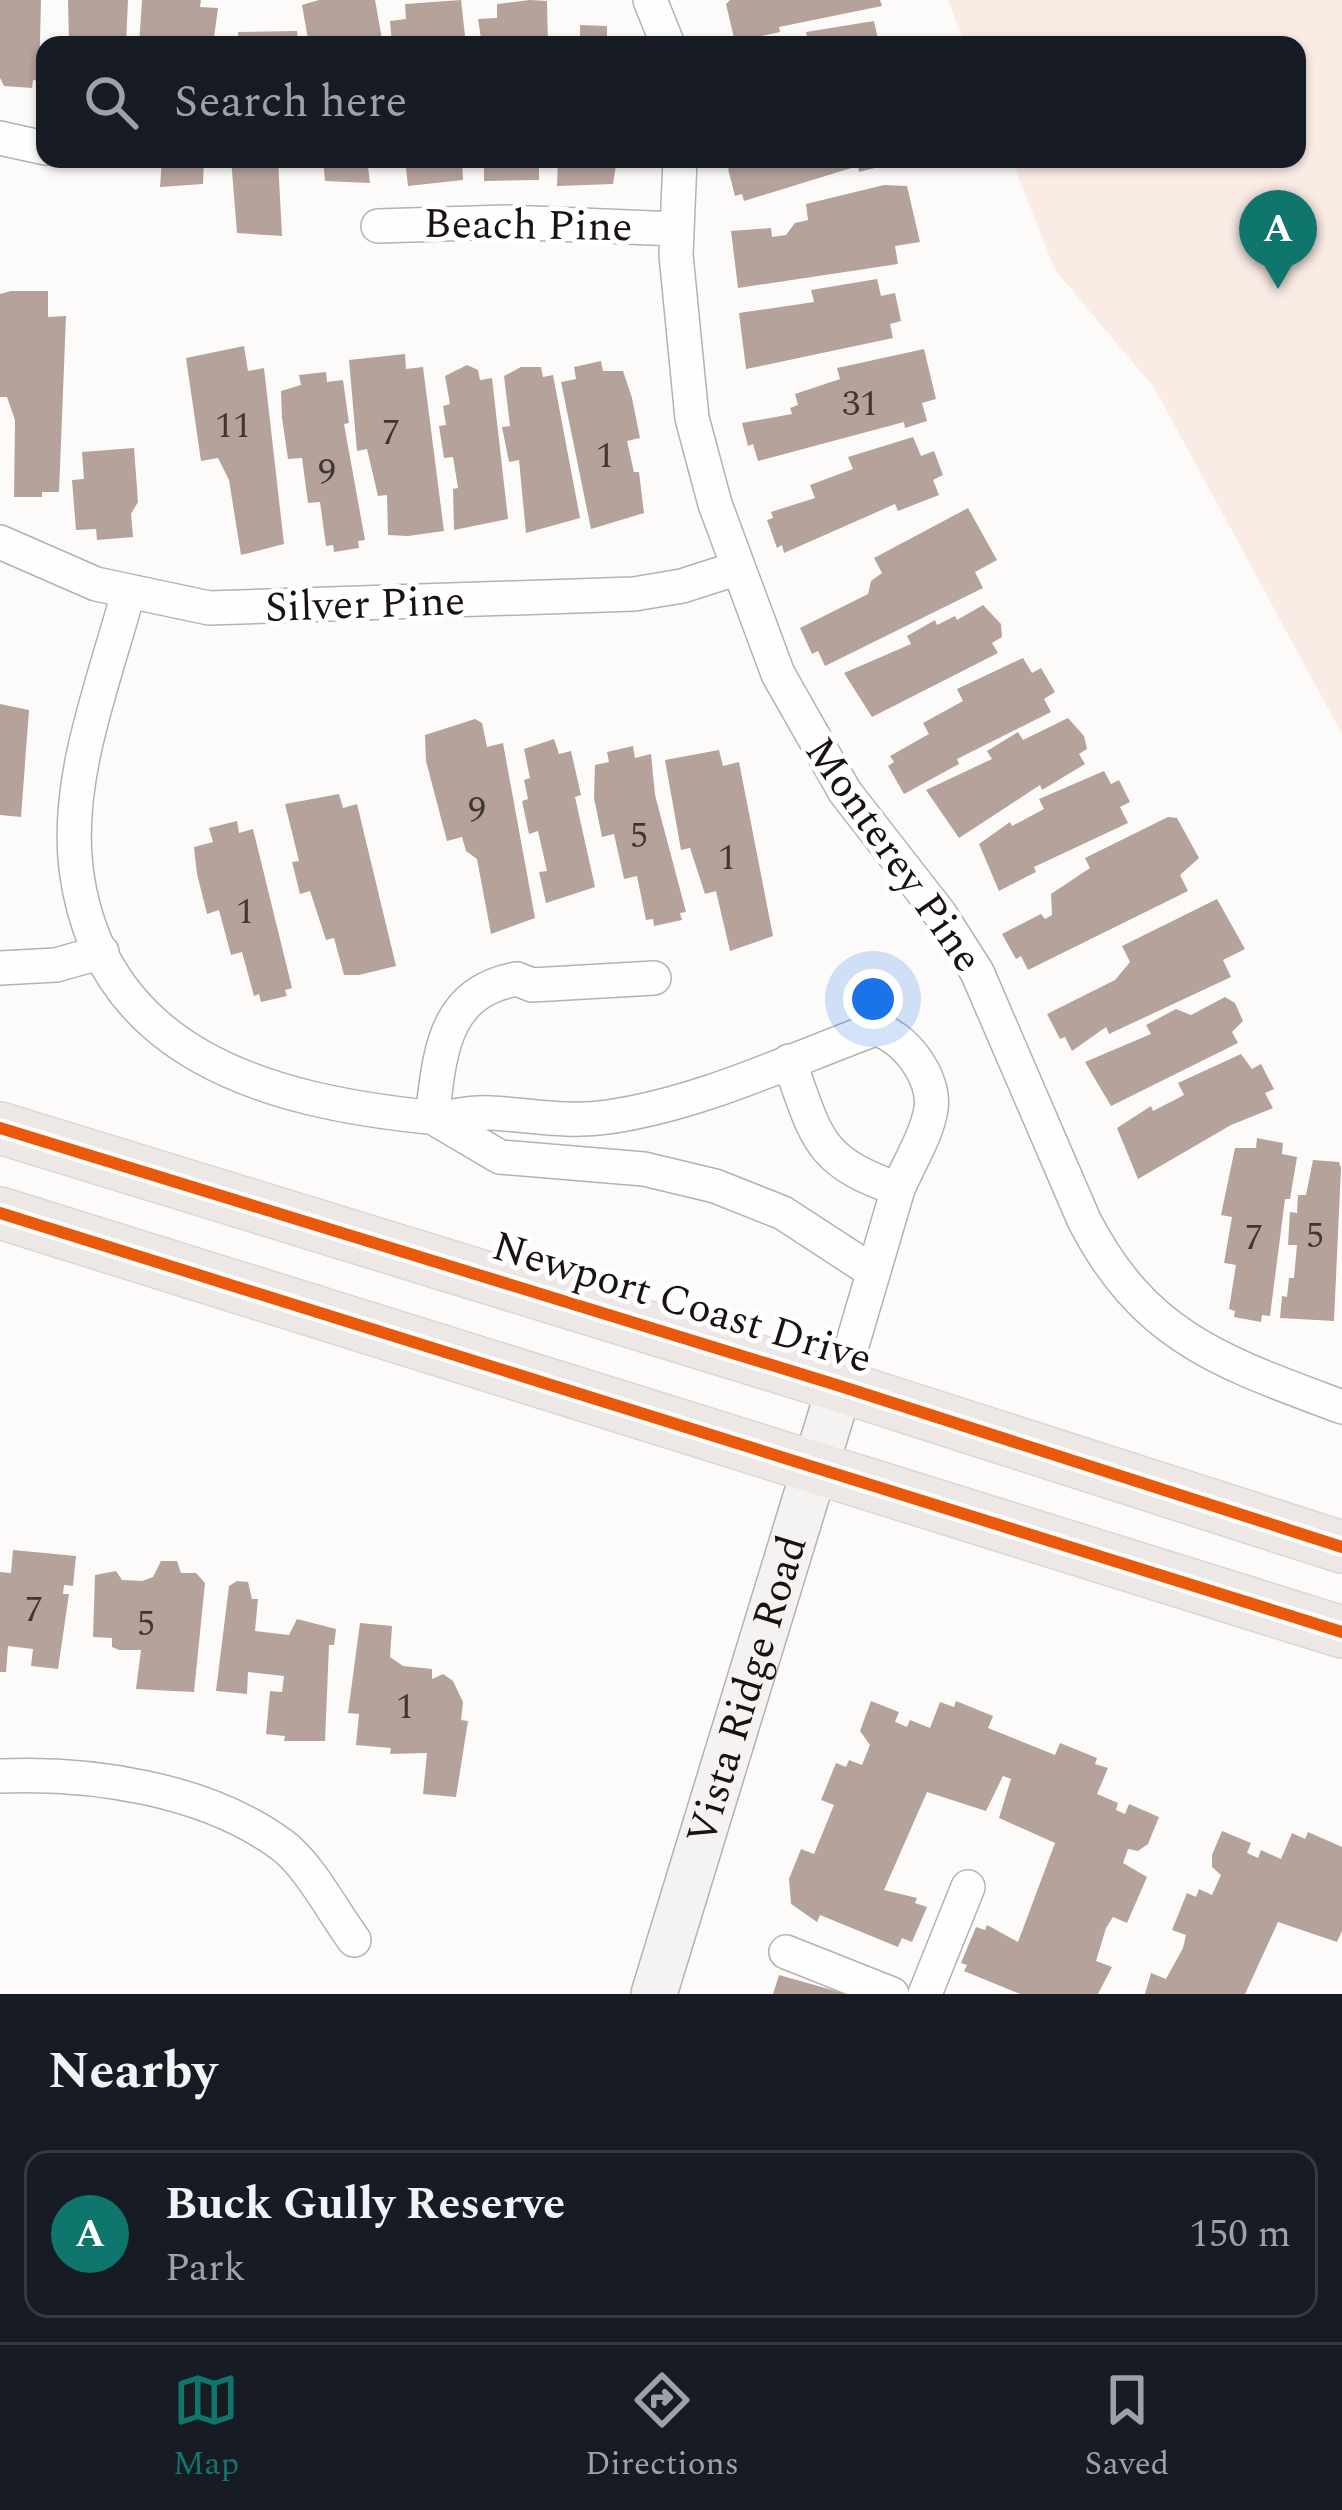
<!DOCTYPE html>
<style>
:root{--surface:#171b24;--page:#20242c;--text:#f1f3f6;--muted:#9ea1a6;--line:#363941;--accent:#0f766e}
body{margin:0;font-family:Spectral,serif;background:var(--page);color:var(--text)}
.you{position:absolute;left:873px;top:999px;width:42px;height:42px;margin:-30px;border:9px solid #fff;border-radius:50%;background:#1a73e8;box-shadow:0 0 0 18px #1a73e833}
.badge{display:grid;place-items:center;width:78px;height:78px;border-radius:50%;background:var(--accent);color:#fff;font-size:39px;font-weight:700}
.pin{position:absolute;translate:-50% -99px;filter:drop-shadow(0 3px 6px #0008)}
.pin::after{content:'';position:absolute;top:63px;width:42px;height:36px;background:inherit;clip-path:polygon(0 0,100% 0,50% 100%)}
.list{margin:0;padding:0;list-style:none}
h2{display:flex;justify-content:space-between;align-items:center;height:156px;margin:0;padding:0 48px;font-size:51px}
h2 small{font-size:39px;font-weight:400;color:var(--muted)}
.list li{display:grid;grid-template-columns:78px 1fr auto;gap:36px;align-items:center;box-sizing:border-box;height:168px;margin:0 24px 24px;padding:0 24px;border:3px solid var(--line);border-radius:24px}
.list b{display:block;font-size:45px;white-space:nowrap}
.list p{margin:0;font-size:39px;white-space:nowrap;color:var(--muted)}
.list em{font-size:39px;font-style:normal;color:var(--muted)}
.icon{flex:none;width:66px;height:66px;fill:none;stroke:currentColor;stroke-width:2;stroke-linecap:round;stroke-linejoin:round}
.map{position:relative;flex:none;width:1342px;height:1994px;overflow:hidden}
.search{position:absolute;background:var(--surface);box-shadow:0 3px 9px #0004;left:36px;right:36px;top:36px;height:132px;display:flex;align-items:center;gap:30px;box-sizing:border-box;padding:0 42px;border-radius:24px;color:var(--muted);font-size:45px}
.sheet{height:348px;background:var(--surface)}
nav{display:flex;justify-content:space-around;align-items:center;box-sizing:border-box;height:168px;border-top:3px solid var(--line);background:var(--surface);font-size:33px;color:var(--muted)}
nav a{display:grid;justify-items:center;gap:6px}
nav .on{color:var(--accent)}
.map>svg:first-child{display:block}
</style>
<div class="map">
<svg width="1342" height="1994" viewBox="0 0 1342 1994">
<rect width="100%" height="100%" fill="#fdfbfa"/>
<path fill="#fbebe5" d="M948 0H1342V734L1155 389 1055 270 1011 159H1297V45H965Z"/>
<path fill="#b4a29b" d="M0 0H41L39 81 33 80 32 88 4 86 0 78Z
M68 0H128L126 45 69 42Z
M142 0H201L200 7 218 8 213 45H139Z
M319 0H375L383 45H309L302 5Z
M461 0 466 45H392L390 21 406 19 405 4Z
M530 0 547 1 548 45H482L478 19 497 18V4Z
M730 0H880L882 6 779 27 780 32 735 42 726 4Z
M874 21 878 39 891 36 893 45H809L806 32Z
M580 25 607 26V36H622L626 45H564V36L580 37Z
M297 31 298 45H239L238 32Z
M162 159H204L203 184 160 187Z
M231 159H278L282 236 237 233Z
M323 159H367L370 183 325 181Z
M405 159H462L463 180 408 186Z
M484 159H539V180L484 181Z
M558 159H617L613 184 557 186Z
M741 159H902V161L859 172 858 166 744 201 742 194 735 196 728 169Z
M884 185 907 186 920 242 895 246 898 264 738 288 731 231 771 228 772 237 786 235 795 223 808 220 806 204Z
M877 279 881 296 895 293 901 321 890 324 893 338 746 369 739 313 814 302 811 290Z
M11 291H48V317L66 316 59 492H42V497H14L15 420 7 397H0V294Z
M244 346 248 371 264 368 284 544 241 555 229 480 218 458 201 461 186 358Z
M924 349 936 399 922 403 927 421 905 428 904 422 758 461 753 444 748 446 742 423 792 414 790 408 798 405 795 394 840 379 837 368Z
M405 354 406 369 423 367 444 531 408 536 388 535 387 495 378 496 367 449 357 451 349 360Z
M601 361 603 371H623L632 398 640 438 627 441 634 472H639L644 513 591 529 561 382 576 379 574 367Z
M467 365 478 370 480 380 492 378 508 519 454 530 453 489 458 488 453 457 444 458 439 426 446 425 443 406 450 404 445 376Z
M521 367H541L543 377 553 375 580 518 526 533 519 460 509 462 502 427 510 426 504 376Z
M326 372 327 382 343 380 349 423 344 424 365 540 358 541 359 548 334 552 333 545 326 546 320 502 308 503 302 458 288 459 282 418 281 391 301 385 299 375Z
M913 437 921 456 934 451 943 475 933 480 939 495 898 511 895 504 784 553 782 545 777 548 767 520 773 518 771 512 815 498 810 485 853 469 848 457Z
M134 448 138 502 131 514 133 537 97 540 96 529 76 530 72 480 84 479 82 452Z
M968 508 997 560 975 572 983 588 825 666 818 651 812 654 800 628 868 594 871 581 882 573 874 558Z
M983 605 1001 624 1002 637 992 643 998 653 872 717 844 673 911 644 907 636 935 620 937 625 955 616 957 620Z
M1023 658 1032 673 1041 668 1055 692 1044 699 1051 712 957 759 959 764 904 794 888 766 894 762 890 756 929 734 923 723 963 701 957 689Z
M0 704 29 710 21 817 0 815Z
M1068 718 1084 736 1087 749 1079 754 1085 764 1042 790 1040 785 959 838 926 790 992 759 987 751 1018 732 1023 740Z
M475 719 482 723 487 747 503 743 535 918 491 934 477 859 466 851 462 837 447 841 426 761 425 735Z
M554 739 559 754 571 751 581 795 575 797 595 887 546 903 539 872 547 871 538 831 529 834 522 801 528 799 524 780 530 778 524 749Z
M633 746 635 758 651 754 655 795 686 912 680 913 682 920 654 926 653 919 646 920 637 876 624 879 614 834 602 837 594 798 595 765 609 762 607 752Z
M719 750 723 766 739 762 773 936 730 951 716 891 705 894 690 848 681 850 665 760Z
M1104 771 1111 784 1119 780 1130 802 1120 807 1128 823 1034 867 1036 872 999 891 979 844 1010 822 1012 826 1044 809 1039 799Z
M339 794 343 808 357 804 396 966 359 975H344L334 938 326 940 310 891 300 894 292 862 299 861 285 804Z
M1168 817 1177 818 1199 858 1180 875 1188 891 1028 970 1021 956 1016 959 1002 934 1041 914 1045 919 1052 915 1051 894 1090 868 1085 858Z
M237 821 239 833 253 829 292 988 285 990 287 996 261 1002 259 994 254 996 242 952 231 955 219 910 207 914 197 874 194 847 213 842 209 828Z
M1217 899 1245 949 1223 960 1231 977 1109 1034 1106 1027 1072 1051 1065 1037 1060 1039 1047 1014 1115 980 1130 962 1122 946Z
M1225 997 1235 1003 1243 1021 1232 1032 1238 1043 1111 1106 1085 1062 1151 1034 1146 1025 1176 1009 1191 1015Z
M1241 1054 1252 1069 1261 1064 1274 1089 1265 1093 1273 1108 1231 1125 1138 1179 1117 1128 1151 1106 1153 1111 1184 1095 1178 1083Z
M1257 1138 1283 1143 1282 1154 1297 1157 1290 1199H1285L1270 1316 1262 1315 1261 1322 1234 1317 1235 1311 1229 1309 1236 1265 1224 1263 1232 1217 1221 1215 1235 1148H1256Z
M1313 1160 1339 1162 1341 1168 1334 1321 1280 1318 1282 1296 1287 1297 1289 1278H1294L1297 1245H1288L1290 1212 1297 1213 1298 1195H1306Z
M13 1550 76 1556 73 1586 64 1585 63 1594H69L58 1669 31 1666 33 1649 8 1646 6 1672H0V1572L11 1573Z
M161 1561H177L181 1573H196L205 1583 194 1692 136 1689 141 1650H119L112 1647V1638L93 1637 95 1575 116 1571 122 1580 142 1581 153 1577Z
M237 1581 248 1582 252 1599H258L255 1631 289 1635 297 1619 336 1629 334 1645H329L325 1741H284L285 1736 266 1734 270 1691 282 1692 284 1676 248 1672 247 1694 216 1691 229 1586Z
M360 1623 392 1626 390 1657 403 1666 432 1669V1679L443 1674 453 1681 463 1702 461 1720 468 1721 456 1797 423 1794 427 1753 390 1754 391 1748 356 1745 359 1714 348 1713Z
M871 1701 899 1712 895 1722 907 1727 910 1720 930 1728 940 1702 954 1707 956 1701 993 1716 988 1728 1055 1755 1060 1743 1097 1758 1095 1764 1108 1768 1097 1794 1118 1803 1116 1810 1125 1814 1129 1804 1159 1817 1148 1844 1138 1851 1128 1849 1123 1863 1147 1877 1127 1923 1113 1917 1106 1928 1096 1961 1112 1967 1098 1994H1020L964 1971 967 1965 961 1963 976 1927 985 1930 987 1925 1018 1942 1055 1843 999 1818 1011 1779 1003 1776 986 1811 927 1792 884 1890 917 1898 915 1903 927 1907 912 1942 902 1938 898 1947 820 1915 817 1922 791 1904 789 1879 801 1849 814 1854 834 1805 821 1800 836 1763 846 1767 849 1760 862 1765 870 1745 860 1731Z
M1222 1831 1251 1843 1247 1853 1258 1858 1261 1850 1281 1859 1292 1833 1305 1839 1308 1832 1342 1847V1931L1337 1942 1278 1922 1245 1994H1145L1151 1973 1166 1979 1183 1948 1186 1935 1172 1930 1187 1893 1196 1897 1199 1889 1212 1895 1221 1875 1212 1867V1855Z
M779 1975 843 1993 842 1994H773Z"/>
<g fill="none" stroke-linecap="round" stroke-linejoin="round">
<g stroke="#b5b1af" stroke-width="36">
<path id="street" d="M650 0 668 45
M0 138 45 148
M680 159 676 255 692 418 715 504 778 674 845 792 940 914 977 972 1084 1220C1145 1339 1225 1363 1342 1407
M378 226 505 222 677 229
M0 542 96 584 209 608 634 594 682 586 738 568
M128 593C105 680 65 777 76 868 99 1055 269 1101 428 1117 449 1119 470 1111 491 1113 530 1115 568 1123 608 1117 700 1104 788 1061 875 1029 904 1035 936 1078 931 1109 927 1135 908 1165 898 1189 816 1161 817 1137 789 1061
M0 968 56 965 102 952
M432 1117 500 1157 644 1169 715 1186 783 1213 872 1271
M432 1117C440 1055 442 992 517 979L532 985 654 978
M840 1386 898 1189
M0 1776C92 1772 206 1789 282 1845 310 1866 333 1912 354 1940
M786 1952 892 1994
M925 1994 968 1887"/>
</g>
<g stroke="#b5b1af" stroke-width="48">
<g id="secondary">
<path id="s1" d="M654 1994 840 1386"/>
</g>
</g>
<g stroke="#d9d7d7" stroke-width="54">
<path id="primary" d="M0 1128 840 1386 1342 1547
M0 1213 1342 1632"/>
</g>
<use href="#street" stroke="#fffefe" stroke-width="33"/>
<use href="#secondary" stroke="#f5f3f2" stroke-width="45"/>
<use href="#primary" stroke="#ede7e6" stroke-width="51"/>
<g stroke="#fff" stroke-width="20">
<path id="cycleway" d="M0 1128 840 1386 1342 1547
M0 1213 1342 1632"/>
</g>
<use href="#cycleway" stroke="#e8590c" stroke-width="12"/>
</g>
<g text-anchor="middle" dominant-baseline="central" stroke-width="10" stroke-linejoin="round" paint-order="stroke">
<g font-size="36" fill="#403633">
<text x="860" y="404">31</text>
<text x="233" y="426">11</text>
<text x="391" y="433">7</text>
<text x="605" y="456">1</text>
<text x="327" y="472">9</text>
<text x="477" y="810">9</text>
<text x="639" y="836">5</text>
<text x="727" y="858">1</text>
<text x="245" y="912">1</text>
<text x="1315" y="1236">5</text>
<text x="1254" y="1238">7</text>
<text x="34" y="1610">7</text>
<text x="146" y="1624">5</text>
<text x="405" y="1707">1</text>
</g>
<g font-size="42" fill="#191210" stroke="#fff">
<text transform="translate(528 226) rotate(1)">Beach Pine</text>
<text transform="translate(365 605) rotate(-2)">Silver Pine</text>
<text transform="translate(893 855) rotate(55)">Monterey Pine</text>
<text transform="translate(682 1303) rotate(17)">Newport Coast Drive</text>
<text stroke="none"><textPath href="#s1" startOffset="318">Vista Ridge Road</textPath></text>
</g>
</g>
</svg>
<div class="you"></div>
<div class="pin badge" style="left:1278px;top:289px">A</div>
<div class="search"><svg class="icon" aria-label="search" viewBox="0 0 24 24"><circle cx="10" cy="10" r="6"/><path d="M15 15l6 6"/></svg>Search here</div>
</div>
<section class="sheet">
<h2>Nearby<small></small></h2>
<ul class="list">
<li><span class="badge">A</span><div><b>Buck Gully Reserve</b><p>Park</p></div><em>150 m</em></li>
</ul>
</section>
<nav>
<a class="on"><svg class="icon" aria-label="map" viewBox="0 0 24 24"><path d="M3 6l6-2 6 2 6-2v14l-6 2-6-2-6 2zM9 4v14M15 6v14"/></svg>Map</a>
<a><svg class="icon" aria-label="directions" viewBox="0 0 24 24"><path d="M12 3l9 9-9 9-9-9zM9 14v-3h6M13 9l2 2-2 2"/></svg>Directions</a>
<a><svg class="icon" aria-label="saved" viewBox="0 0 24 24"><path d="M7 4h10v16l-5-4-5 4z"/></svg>Saved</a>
</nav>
